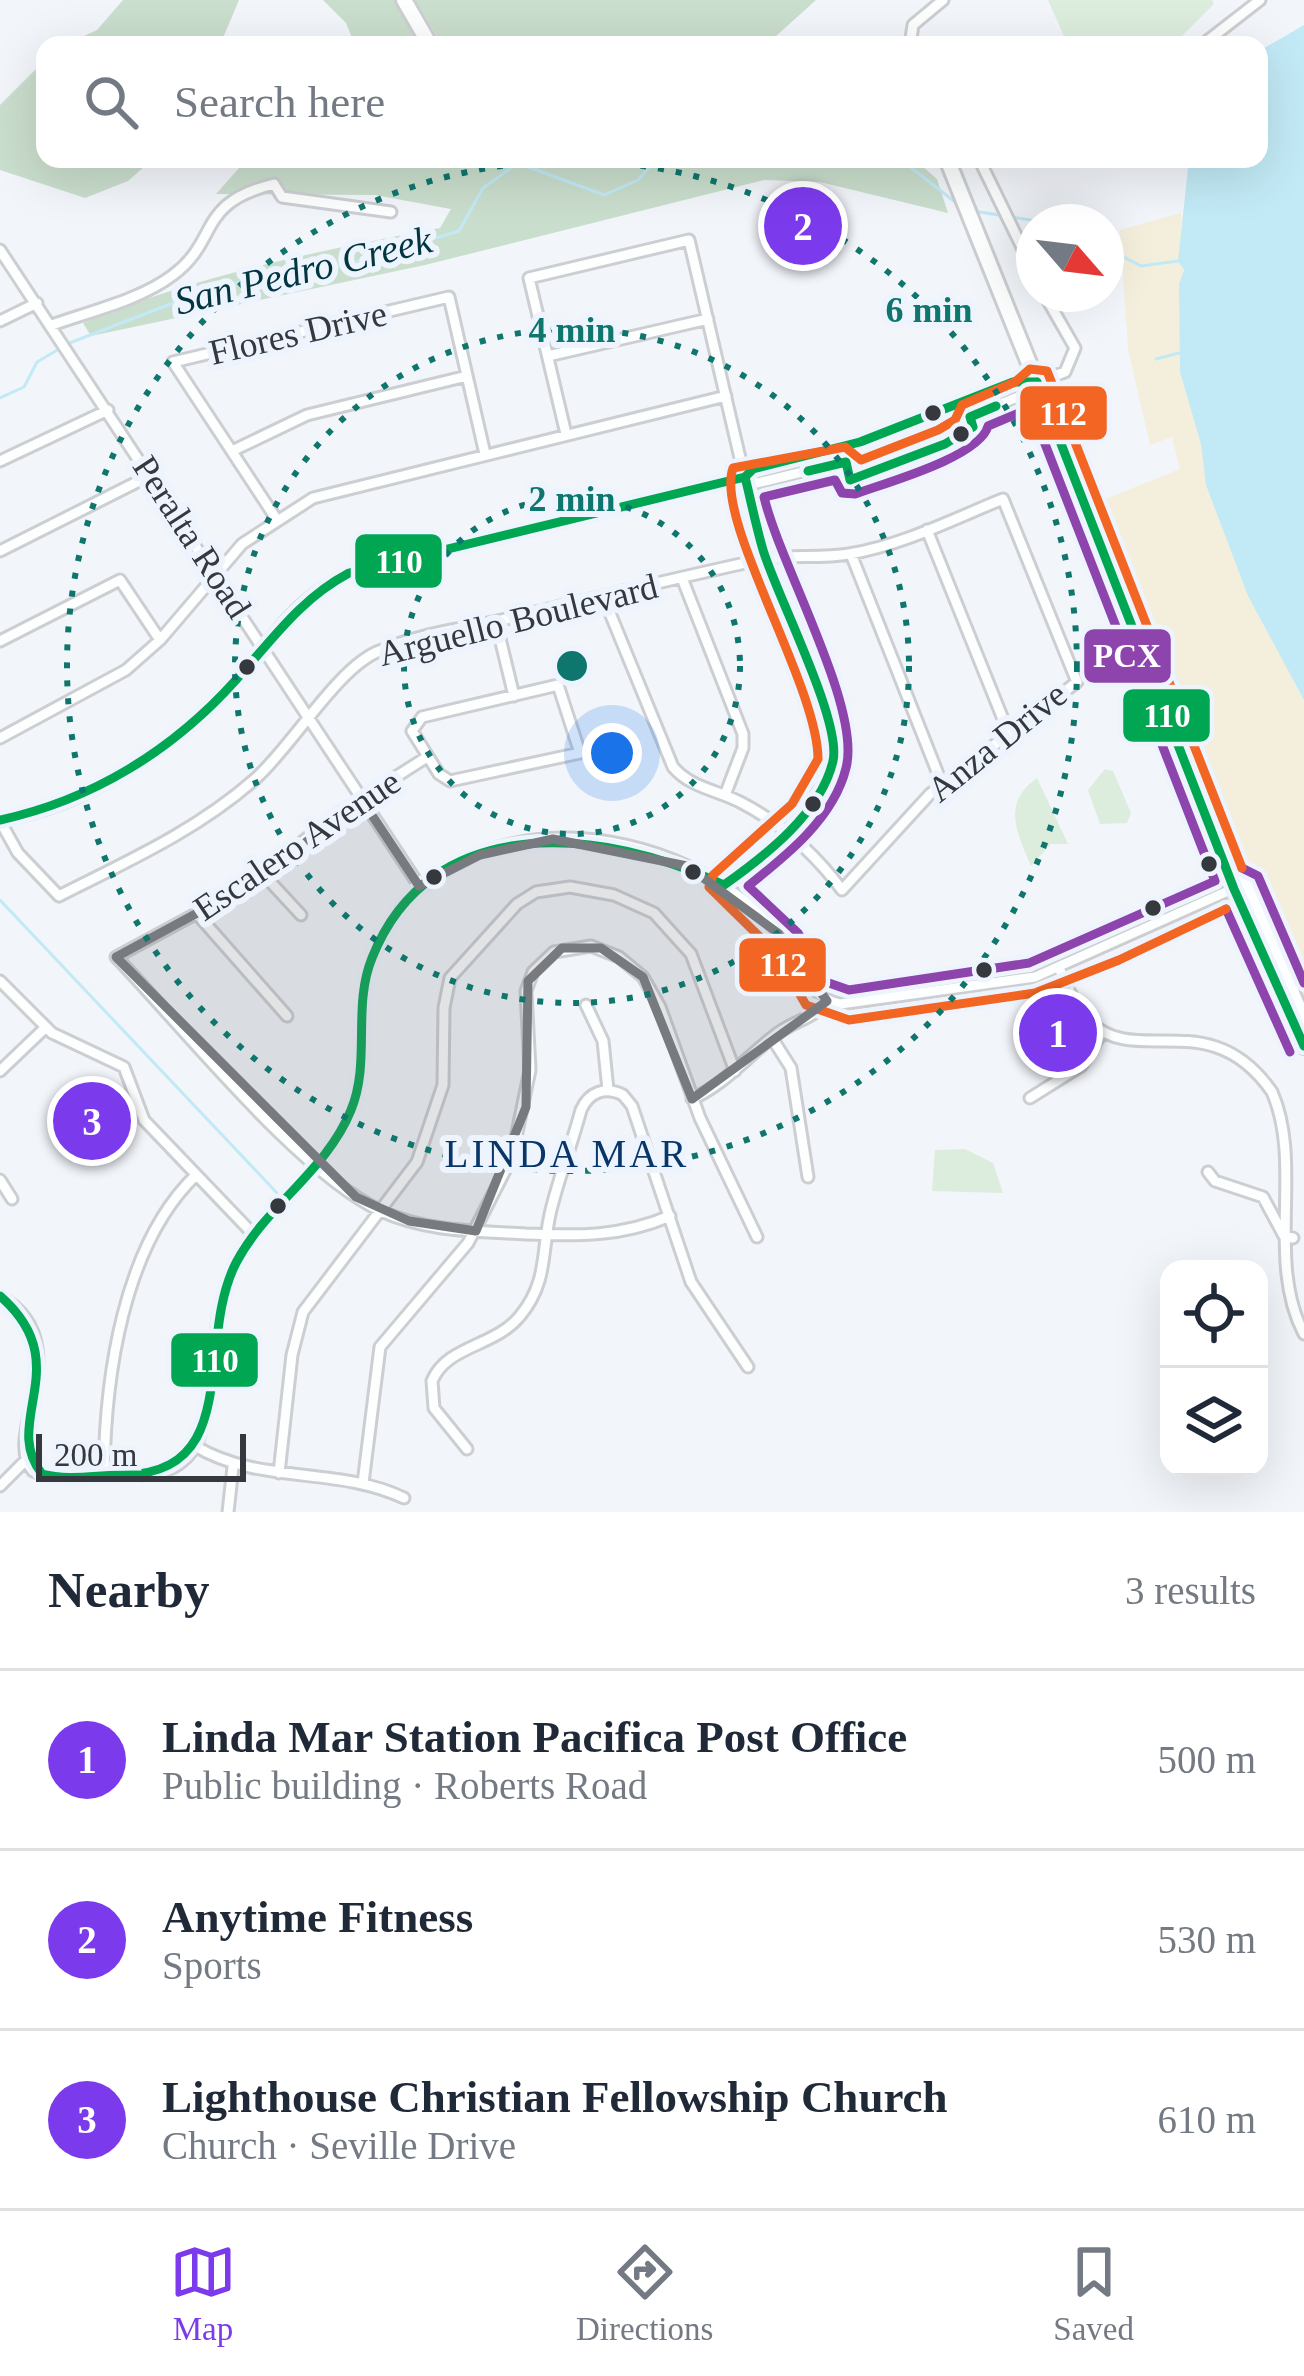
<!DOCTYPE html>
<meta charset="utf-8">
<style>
:root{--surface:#fff;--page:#f2f2f3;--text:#1f2937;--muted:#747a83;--line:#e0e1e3;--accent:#7c3aed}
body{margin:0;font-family:"Times New Roman",serif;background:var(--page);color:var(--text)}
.controls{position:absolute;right:36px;bottom:36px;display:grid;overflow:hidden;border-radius:24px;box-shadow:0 12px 48px #0002}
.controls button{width:108px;height:108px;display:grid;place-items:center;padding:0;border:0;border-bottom:3px solid var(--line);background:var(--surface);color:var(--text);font:60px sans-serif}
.compass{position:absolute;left:1016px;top:204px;width:108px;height:108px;border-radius:50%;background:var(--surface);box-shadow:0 12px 48px #0002;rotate:118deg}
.scale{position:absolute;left:36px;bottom:30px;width:210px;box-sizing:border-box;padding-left:12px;border:6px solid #35383c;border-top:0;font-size:33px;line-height:42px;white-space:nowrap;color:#35383c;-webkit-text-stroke:9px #eef4fe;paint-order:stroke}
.you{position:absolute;left:612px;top:753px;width:42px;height:42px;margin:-30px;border:9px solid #fff;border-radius:50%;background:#1a73e8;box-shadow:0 0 0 18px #1a73e833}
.badge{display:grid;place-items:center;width:78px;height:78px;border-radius:50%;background:var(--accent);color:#fff;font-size:39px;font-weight:700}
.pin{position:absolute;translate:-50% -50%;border:6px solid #fff;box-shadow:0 3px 12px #0006}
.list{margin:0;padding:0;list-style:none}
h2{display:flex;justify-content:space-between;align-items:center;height:156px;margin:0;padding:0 48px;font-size:51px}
h2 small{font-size:39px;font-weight:400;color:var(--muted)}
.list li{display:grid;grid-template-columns:78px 1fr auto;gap:36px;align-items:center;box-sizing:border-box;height:180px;padding:0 48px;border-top:3px solid var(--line)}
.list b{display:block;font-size:45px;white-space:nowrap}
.list p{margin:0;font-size:39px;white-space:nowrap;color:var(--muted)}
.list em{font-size:39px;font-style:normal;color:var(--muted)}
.icon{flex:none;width:66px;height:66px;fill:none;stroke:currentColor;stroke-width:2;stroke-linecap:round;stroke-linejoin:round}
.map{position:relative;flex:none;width:1304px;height:1512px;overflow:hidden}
.search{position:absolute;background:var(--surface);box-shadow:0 12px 48px #0002;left:36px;right:36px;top:36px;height:132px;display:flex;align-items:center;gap:30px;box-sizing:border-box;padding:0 42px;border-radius:24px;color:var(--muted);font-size:45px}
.sheet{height:696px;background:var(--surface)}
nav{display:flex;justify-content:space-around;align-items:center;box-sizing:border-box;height:168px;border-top:3px solid var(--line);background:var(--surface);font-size:33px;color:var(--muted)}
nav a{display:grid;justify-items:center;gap:6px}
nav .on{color:var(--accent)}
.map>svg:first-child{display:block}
</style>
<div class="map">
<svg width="1304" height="1512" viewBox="0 0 1304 1512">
<rect width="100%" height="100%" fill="#f2f5fa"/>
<path fill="#dcedde" d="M1048 0H1212L1214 4 1173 45H1068Z
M1105 769 1113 771 1131 813 1127 823 1100 824 1088 790Z
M1037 778 1068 844H1051L1031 866C1017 832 1001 804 1037 778Z
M965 1149 993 1163 1003 1193 932 1191 935 1150Z"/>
<path fill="#cadecd" d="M123 0H239L220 45H65L97 30Z
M323 0H399L409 25 428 45H355L346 23Z
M415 0H816L766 45H442Z
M45 60V159H153L128 181 85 198 0 170V105Z
M247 159H914L937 179 948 213 820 182 764 180 425 265 91 336 83 323C198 275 317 251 440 228L451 209 375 195 216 194Z"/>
<path fill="#f3efdc" d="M1181 213 1185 329 1304 699V999L1200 765 1098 502 1180 469 1172 437 1150 445 1128 349 1120 230Z"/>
<path fill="#c2eaf6" d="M1304 25V700L1248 596 1206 485 1201 444 1180 372 1179 284 1184 270 1178 261 1189 159H1259V51Z"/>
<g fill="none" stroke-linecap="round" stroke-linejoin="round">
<path stroke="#c2eaf6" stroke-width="3" d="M785 159H835
M900 159 959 205
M973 211 1044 222
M1106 248 1141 266 1178 261
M67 344 217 286 345 265 459 231 483 188 518 163 604 195 638 180 656 159
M1156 359 1179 353
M0 398 24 387 37 362 59 349
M1067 406 1088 463
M1103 504 1123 551
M1132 575 1159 646
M1175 676 1231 820
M0 900 277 1193"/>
<g stroke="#ccced2" stroke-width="15">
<path id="minor" d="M910 45 913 25 943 0
M1202 45 1260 0
M979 159 1034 272
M0 250 420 887
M0 321 37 303
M52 325C91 311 140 300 173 275 220 240 196 203 274 184L282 197 391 212
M548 356 708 319
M566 434 529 278 689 240 758 535 834 742 824 784 765 858 724 885
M232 451 307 415 467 376
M0 461 108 410
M745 477 757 483 872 455 1023 395 1036 383
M275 517 173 362 449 297 485 454
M927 530 1009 734
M0 551 151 475
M851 554 942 784
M682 578 743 734V748L725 795
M496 622 514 696
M0 641 120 580 160 640
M558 685 580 753 450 781 439 774 412 731 422 717Z
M0 738 126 670 160 640 242 544 313 498 726 396
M427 757 336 815 247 886 116 957C183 1027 299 1173 381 1211 426 1232 477 1231 526 1234 578 1236 621 1237 670 1216
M0 820C87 807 180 745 236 680 273 638 296 597 349 573L745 477 753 469 860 442 1013 382H1037L1065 372 1075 348 1044 294
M0 821 18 853 59 896C126 862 196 831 254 780 292 747 337 668 379 651 420 633 468 628 511 618 593 598 676 578 759 560 788 554 819 559 849 554 903 545 953 519 1003 499L1077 682 930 794 842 890C815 854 781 823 740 802 717 790 691 788 673 767L603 596
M264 875 301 915
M198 915 287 1016
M1059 968C1068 987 1075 1009 1091 1023 1138 1067 1211 1004 1272 1092 1304 1164 1265 1260 1304 1334
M0 981 52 1033 124 1067 144 1120 254 1235
M586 1005 603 1041 608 1090
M772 1038 791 1068 808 1177
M0 1071 45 1028
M1030 1098 1081 1066 1102 1032
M692 1099C727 1083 748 1055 778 1033 796 1020 813 1019 827 1001
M1208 1172 1215 1181 1263 1197 1284 1236 1293 1238
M0 1180 12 1199
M0 1296C82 1345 0 1434 33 1471 56 1482 89 1476 114 1475 131 1474 152 1477 168 1470 182 1464 194 1452 199 1438 219 1380 206 1318 237 1262 267 1206 327 1169 352 1110 368 1071 358 1034 363 993 374 894 474 836 568 838 648 840 732 876 783 939 803 963 806 997 840 1004L1035 977 1237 887
M195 1446C260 1485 337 1466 404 1498
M467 1449 434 1408 432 1381C447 1345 495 1347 520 1316 549 1281 541 1250 551 1210 559 1177 572 1144 581 1110 589 1092 605 1086 623 1095L632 1106 691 1282 748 1367
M279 1473 292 1355 303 1312 417 1162 443 1085 444 1008 450 978 517 904 536 892 570 887 614 895 654 913 691 954 735 1071
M104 1475C105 1377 123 1245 196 1175
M363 1483 380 1347 468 1243 512 1157 530 1070 526 991 533 972 554 952 591 946 619 957 643 977 660 1007 700 1118 757 1237
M0 1486 23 1463
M228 1512 233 1467"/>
</g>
<g stroke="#ccced2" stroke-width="20">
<path id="highway" d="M404 0 430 45
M947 159 1188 759 1234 889 1304 1046
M1202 784 1304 1021"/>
</g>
<use href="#minor" stroke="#fdfefe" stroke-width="9"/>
<use href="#highway" stroke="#fdfefe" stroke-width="14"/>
<g stroke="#eef4fe" stroke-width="18">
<path id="bus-1" d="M1037 382 1234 889 1304 1046
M808 471 846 462 850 480 945 444 973 427 970 417 996 406
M0 820C92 800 172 751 235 681 272 640 300 599 349 573L745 477 753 469 860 442 1013 382H1037
M0 1296C78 1364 0 1422 42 1474 69 1481 96 1475 123 1475 245 1473 194 1341 237 1261 267 1205 327 1170 351 1110 371 1062 352 1007 372 958 431 809 605 828 724 885 765 856 821 813 833 761 842 721 777 596 763 550 756 526 751 501 745 477"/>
</g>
<g stroke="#eef4fe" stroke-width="18">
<path id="bus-2" d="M1031 408 1215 881 1029 963 849 990 826 982 798 933 748 886C786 856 834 818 846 768 862 708 780 565 764 497L835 480 842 493 855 494C885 483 980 457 988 426Z
M1242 868 1258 876 1304 983
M1226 909 1290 1052"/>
</g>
<g stroke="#eef4fe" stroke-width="18">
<path id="bus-3" d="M1226 909 1119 960 1035 993 849 1020 806 1005 775 952 709 887 713 875 792 804 818 759C818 685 714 520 733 468L845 447 861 460 938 430 955 420 962 405 1015 382 1030 369 1047 371 1242 868"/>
</g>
<use href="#bus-1" stroke="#00a651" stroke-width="9"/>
<use href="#bus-2" stroke="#8e44ad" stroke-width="9"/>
<use href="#bus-3" stroke="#f26522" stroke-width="9"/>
</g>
<path fill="#777a7e" fill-opacity="0.2" stroke="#777a7e" stroke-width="9" stroke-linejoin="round" d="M362 800 419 886 480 855 553 839 687 866 778 933 827 1001 692 1099 643 977 601 948H562L528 981 526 1107 476 1231 409 1221 356 1197 116 957 247 886Z"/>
<g fill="none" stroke="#0f766e" stroke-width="6" stroke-dasharray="6 12">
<circle cx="572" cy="666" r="168"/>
<circle cx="572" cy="666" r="337"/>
<circle cx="572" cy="666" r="505"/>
</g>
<g fill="#35383c" stroke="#eef4fe" stroke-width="4.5">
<circle cx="933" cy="413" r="10"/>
<circle cx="961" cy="434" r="10"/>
<circle cx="247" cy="667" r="10"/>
<circle cx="813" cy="804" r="10"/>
<circle cx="1209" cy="864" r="10"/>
<circle cx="693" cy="872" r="10"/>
<circle cx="434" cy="877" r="10"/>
<circle cx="1153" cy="908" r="10"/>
<circle cx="984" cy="970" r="10"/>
<circle cx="278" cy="1206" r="10"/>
</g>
<g text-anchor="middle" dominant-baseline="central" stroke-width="12" stroke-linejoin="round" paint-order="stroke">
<g font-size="36" fill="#35383c" stroke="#eef4fe">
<text transform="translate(298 333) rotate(-13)">Flores Drive</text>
<text transform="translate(192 537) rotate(57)">Peralta Road</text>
<text transform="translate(518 620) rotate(-14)">Arguello Boulevard</text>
<text transform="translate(997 742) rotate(-39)">Anza Drive</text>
<text transform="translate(297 845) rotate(-34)">Escalero Avenue</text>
</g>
<g font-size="39" font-style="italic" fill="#013641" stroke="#eef4fe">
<text transform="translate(303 270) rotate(-14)">San Pedro Creek</text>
</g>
<g font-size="39" letter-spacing="3" fill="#083668" stroke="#eef4fe">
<text x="567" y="1153">LINDA MAR</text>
</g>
</g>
<circle cx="572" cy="666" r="18" fill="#0f766e" stroke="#eef4fe" stroke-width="6"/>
<g font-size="36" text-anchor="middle" font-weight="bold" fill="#0f766e" stroke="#eef4fe" stroke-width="12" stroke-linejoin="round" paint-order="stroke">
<text x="929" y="322">6 min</text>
<text x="572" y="342">4 min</text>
<text x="572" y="511">2 min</text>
</g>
<g stroke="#eef4fe" stroke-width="4.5">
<rect x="1018" y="384" width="91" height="58" rx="12" fill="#f26522"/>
<rect x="353" y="532" width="91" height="58" rx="12" fill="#00a651"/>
<rect x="1082" y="627" width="91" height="58" rx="12" fill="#8e44ad"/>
<rect x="1121" y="687" width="91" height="57" rx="12" fill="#00a651"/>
<rect x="737" y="936" width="91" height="58" rx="12" fill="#f26522"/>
<rect x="169" y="1331" width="91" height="58" rx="12" fill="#00a651"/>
</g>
<g font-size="33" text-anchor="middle" font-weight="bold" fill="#fff">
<text x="1063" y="425">112</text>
<text x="399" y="573">110</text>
<text x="1127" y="667">PCX</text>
<text x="1167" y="727">110</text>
<text x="783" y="976">112</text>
<text x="215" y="1372">110</text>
</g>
</svg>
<div class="controls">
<button><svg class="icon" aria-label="locate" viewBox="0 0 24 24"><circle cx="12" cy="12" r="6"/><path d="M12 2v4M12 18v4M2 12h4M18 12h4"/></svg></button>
<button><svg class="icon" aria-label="layers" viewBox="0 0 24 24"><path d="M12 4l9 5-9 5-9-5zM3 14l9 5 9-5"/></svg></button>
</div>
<svg class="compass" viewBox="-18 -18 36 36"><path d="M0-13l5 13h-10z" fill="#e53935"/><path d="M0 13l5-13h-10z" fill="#747a83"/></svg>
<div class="scale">200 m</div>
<div class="you"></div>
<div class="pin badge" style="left:1058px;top:1033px">1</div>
<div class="pin badge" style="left:803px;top:226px">2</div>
<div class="pin badge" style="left:92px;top:1121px">3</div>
<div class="search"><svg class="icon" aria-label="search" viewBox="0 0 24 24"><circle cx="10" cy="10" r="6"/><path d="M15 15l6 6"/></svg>Search here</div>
</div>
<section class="sheet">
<h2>Nearby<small>3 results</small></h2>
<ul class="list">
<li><span class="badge">1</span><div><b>Linda Mar Station Pacifica Post Office</b><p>Public building · Roberts Road</p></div><em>500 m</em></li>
<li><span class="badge">2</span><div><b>Anytime Fitness</b><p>Sports</p></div><em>530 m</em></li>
<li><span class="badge">3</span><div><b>Lighthouse Christian Fellowship Church</b><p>Church · Seville Drive</p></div><em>610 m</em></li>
</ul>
</section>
<nav>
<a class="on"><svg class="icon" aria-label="map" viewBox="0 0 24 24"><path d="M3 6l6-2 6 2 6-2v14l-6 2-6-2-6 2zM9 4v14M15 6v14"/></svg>Map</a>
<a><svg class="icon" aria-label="directions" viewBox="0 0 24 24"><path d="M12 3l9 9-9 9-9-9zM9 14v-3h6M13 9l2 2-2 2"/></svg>Directions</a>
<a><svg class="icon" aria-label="saved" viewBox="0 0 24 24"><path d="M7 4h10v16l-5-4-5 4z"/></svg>Saved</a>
</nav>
